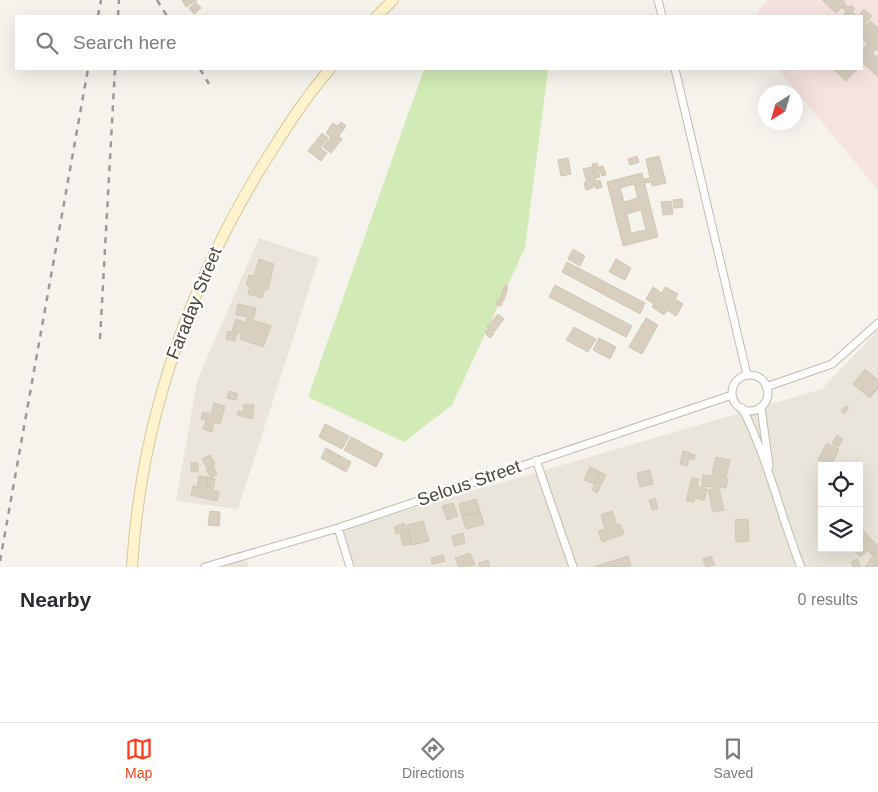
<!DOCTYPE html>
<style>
:root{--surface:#fff;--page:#f2f2f3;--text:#2b2b33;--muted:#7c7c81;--line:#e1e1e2;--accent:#fc3f1d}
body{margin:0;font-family:Arial,sans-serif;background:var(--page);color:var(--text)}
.controls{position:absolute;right:15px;bottom:15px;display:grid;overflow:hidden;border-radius:0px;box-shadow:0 5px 20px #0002}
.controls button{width:45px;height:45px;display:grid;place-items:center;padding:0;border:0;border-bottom:1px solid var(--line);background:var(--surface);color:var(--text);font:25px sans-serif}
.compass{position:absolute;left:758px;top:85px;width:45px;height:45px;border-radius:50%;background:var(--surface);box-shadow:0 5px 20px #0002;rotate:217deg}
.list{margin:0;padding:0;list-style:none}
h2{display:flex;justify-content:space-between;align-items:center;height:65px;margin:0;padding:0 20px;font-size:21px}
h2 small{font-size:16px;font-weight:400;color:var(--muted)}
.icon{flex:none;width:28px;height:28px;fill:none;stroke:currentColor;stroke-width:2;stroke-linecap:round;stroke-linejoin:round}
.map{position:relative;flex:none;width:878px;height:567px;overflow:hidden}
.search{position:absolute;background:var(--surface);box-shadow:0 5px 20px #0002;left:15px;right:15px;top:15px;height:55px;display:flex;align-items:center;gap:12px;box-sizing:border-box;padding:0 18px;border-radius:0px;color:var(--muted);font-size:19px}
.sheet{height:155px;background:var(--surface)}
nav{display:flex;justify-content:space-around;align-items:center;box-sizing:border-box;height:70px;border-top:1px solid var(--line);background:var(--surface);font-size:14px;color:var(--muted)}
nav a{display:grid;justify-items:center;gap:2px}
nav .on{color:var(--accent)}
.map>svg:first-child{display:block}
</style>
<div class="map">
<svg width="878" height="567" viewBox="0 0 878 567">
<rect width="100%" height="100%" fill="#f6f3ec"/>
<path fill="#eae5da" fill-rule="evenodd" d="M259 238 319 258 238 509 176 501 197 381Z
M878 330V567H350L339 530 822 389ZM822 466H859V548H822Z
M246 557 249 567H214Z"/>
<path fill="#f6e3e0" d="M767 0H878V190L778 69H862V16H756Z"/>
<path fill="#d2eab5" d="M424 69 548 70 525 248 452 405 404 442 308 397Z"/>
<path fill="#d8cfc1" stroke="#d3c7b4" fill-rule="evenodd" d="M182 0H197L186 7Z
M822 0H845L843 2 849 8 851 5 855 9 852 12 858 16H843L846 11 842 7 836 13Z
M196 2 201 8 194 14 189 8Z
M864 9 872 16 865 23 867 25 870 21 878 28V51L876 49 872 53 878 58V77L862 62V51L868 44 862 39V16H858Z
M833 69H857L846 81Z
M341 122 346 126 339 136 329 128 333 123 337 126Z
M329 129 333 133 330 137 326 133Z
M322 133 328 138 321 147 315 142Z
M334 133 342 139 331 153 323 147Z
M314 143 327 153 321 161 308 151Z
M637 156 639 162 630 165 628 159Z
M659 156 666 183 652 186 651 182 645 183 644 179 650 178 646 159Z
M568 158 571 174 561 176 558 160Z
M597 163 600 177 596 178 592 164Z
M603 166 606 175 602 176 599 167Z
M592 167 596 180 593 181 594 187 586 190 584 183 587 182 583 169Z
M642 173 658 237 623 246 607 182ZM634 184 638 198 624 202 620 188ZM641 210 646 230 631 233 627 214Z
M600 180 602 187 596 189 594 182Z
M682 199 683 207 674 208 673 200Z
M671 201 673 214 663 215 661 202Z
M573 249 585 256 580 266 568 259Z
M259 259 274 264 268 290 265 289 262 298 248 294 250 286 246 285 249 275 254 276Z
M616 259 631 268 625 280 609 272Z
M567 262 645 303 640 314 562 272Z
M505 285 508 287 504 300 500 299Z
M555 285 632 326 626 337 549 297Z
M653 287 662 293 665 287 678 294 675 299 683 304 676 316 667 310 664 315 652 307 654 304 646 299Z
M498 300 503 301 501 306 496 305Z
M238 304 256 308 254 318 236 315Z
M498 314 504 319 494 332 487 327Z
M247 318 271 326 263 347 240 339 242 334 232 331 236 319 245 323Z
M646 318 658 325 642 354 629 347Z
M574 327 596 339 588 352 566 340Z
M488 329 494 334 490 338 485 333Z
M228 331 237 333 235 341 226 339Z
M599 338 616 347 610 359 593 350Z
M865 369 878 380V388L870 398 853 384Z
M229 391 238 394 236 400 227 398Z
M214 403 225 406 220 424 214 422 212 432 203 429 206 420 201 419 203 412 211 414Z
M244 404 254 405 252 419 237 415 238 411 243 412Z
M846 406 849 408 844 414 841 411Z
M325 424 349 436 342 449 319 437Z
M837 435 843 439 838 447 832 443Z
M351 437 383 454 376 467 344 450Z
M827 443 839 449 831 466 818 460Z
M326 448 351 462 346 472 321 458Z
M683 451 690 453 687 466 680 464Z
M691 454 695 455 694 460 690 459Z
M210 455 215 464 207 468 202 459Z
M716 457 730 460 726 477 712 474Z
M191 463H198V472L191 471Z
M213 466 217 474 211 478 206 470Z
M590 467 599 471 594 484 584 480Z
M650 470 653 484 640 487 637 473Z
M600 472 606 475 597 493 592 490Z
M703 475 728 478 726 488 702 486Z
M199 476 207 477 206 487 197 486Z
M207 477 215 479 213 489 206 487Z
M692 478 699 479 697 486 707 489 704 500 695 498 694 502 686 501Z
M193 486 219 492 217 501 191 495Z
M719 488 724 510 713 512 708 490Z
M655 498 658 509 652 510 649 500Z
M476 499 480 511 462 516 459 504Z
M453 503 458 516 447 520 442 506Z
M210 511 220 512 219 526 208 525Z
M480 511 484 524 466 529 462 516Z
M612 511 617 525 620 524 624 534 602 542 598 531 605 529 601 515Z
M748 519 749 541 736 542 735 520Z
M423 521 429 541 412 545 407 525Z
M404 523 407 531 396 534 394 527Z
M859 526 878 546V555L875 552 872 555 859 541Z
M408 532 411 544 403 546 400 534Z
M463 533 465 543 454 546 452 536Z
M859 543 867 551 860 557 852 548H859Z
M470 553 475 565 459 567 455 558Z
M875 553 878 555V566L865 567Z
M443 555 445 561 432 564 431 558Z
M628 556 631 565 626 567H593Z
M711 556 715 565 706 567 703 559Z
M857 559 861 567H853L851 562Z
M488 560 490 567H480L479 563Z"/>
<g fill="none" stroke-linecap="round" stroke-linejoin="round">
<g stroke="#c2bbae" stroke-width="9">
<path id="street" d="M658 0 662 16
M675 69 747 375
M732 393a18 18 0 1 1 36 0a18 18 0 1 1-36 0Z
M766 387 832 364 878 323
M761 407 769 466
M742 408C768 458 780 515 801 567
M536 460 573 567
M338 528 350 567
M205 567 338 528 732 395"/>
</g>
<g stroke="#d6c79b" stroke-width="12">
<path id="secondary" d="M377 16 393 0
M132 567C141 418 191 277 271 152 289 123 307 95 330 69"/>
</g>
<use href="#street" stroke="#fff" stroke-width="7"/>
<use href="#secondary" stroke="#fff3cd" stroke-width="10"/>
<path stroke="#9a9a9a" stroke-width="2.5" stroke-dasharray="6 6" stroke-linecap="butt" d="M157 0 167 16
M98 16 101 0
M118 16 119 0
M200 69 209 84
M100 339 115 69
M0 561 88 69"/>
</g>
<g text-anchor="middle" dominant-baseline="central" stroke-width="4.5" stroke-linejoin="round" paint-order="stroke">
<g font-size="18" fill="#4b4439" stroke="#fff">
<text transform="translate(194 303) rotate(-68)">Faraday Street</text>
<text transform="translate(469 483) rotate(-19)">Selous Street</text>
</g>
</g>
</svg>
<div class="controls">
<button><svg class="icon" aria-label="locate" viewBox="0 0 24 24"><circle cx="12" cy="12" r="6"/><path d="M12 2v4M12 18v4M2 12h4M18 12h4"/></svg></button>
<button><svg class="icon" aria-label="layers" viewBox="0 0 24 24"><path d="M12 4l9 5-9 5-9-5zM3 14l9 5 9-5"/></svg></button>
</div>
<svg class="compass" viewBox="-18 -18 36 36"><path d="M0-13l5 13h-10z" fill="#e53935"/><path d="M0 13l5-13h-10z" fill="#7c7c81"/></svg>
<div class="search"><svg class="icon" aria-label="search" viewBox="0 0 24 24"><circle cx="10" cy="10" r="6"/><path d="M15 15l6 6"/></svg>Search here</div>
</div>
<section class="sheet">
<h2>Nearby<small>0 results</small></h2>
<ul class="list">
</ul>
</section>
<nav>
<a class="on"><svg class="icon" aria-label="map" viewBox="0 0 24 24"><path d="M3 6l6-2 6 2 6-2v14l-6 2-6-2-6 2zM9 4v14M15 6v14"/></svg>Map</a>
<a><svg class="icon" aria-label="directions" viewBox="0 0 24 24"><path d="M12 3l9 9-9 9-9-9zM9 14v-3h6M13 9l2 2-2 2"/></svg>Directions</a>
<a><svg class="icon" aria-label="saved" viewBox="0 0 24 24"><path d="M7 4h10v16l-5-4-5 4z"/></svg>Saved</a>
</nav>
